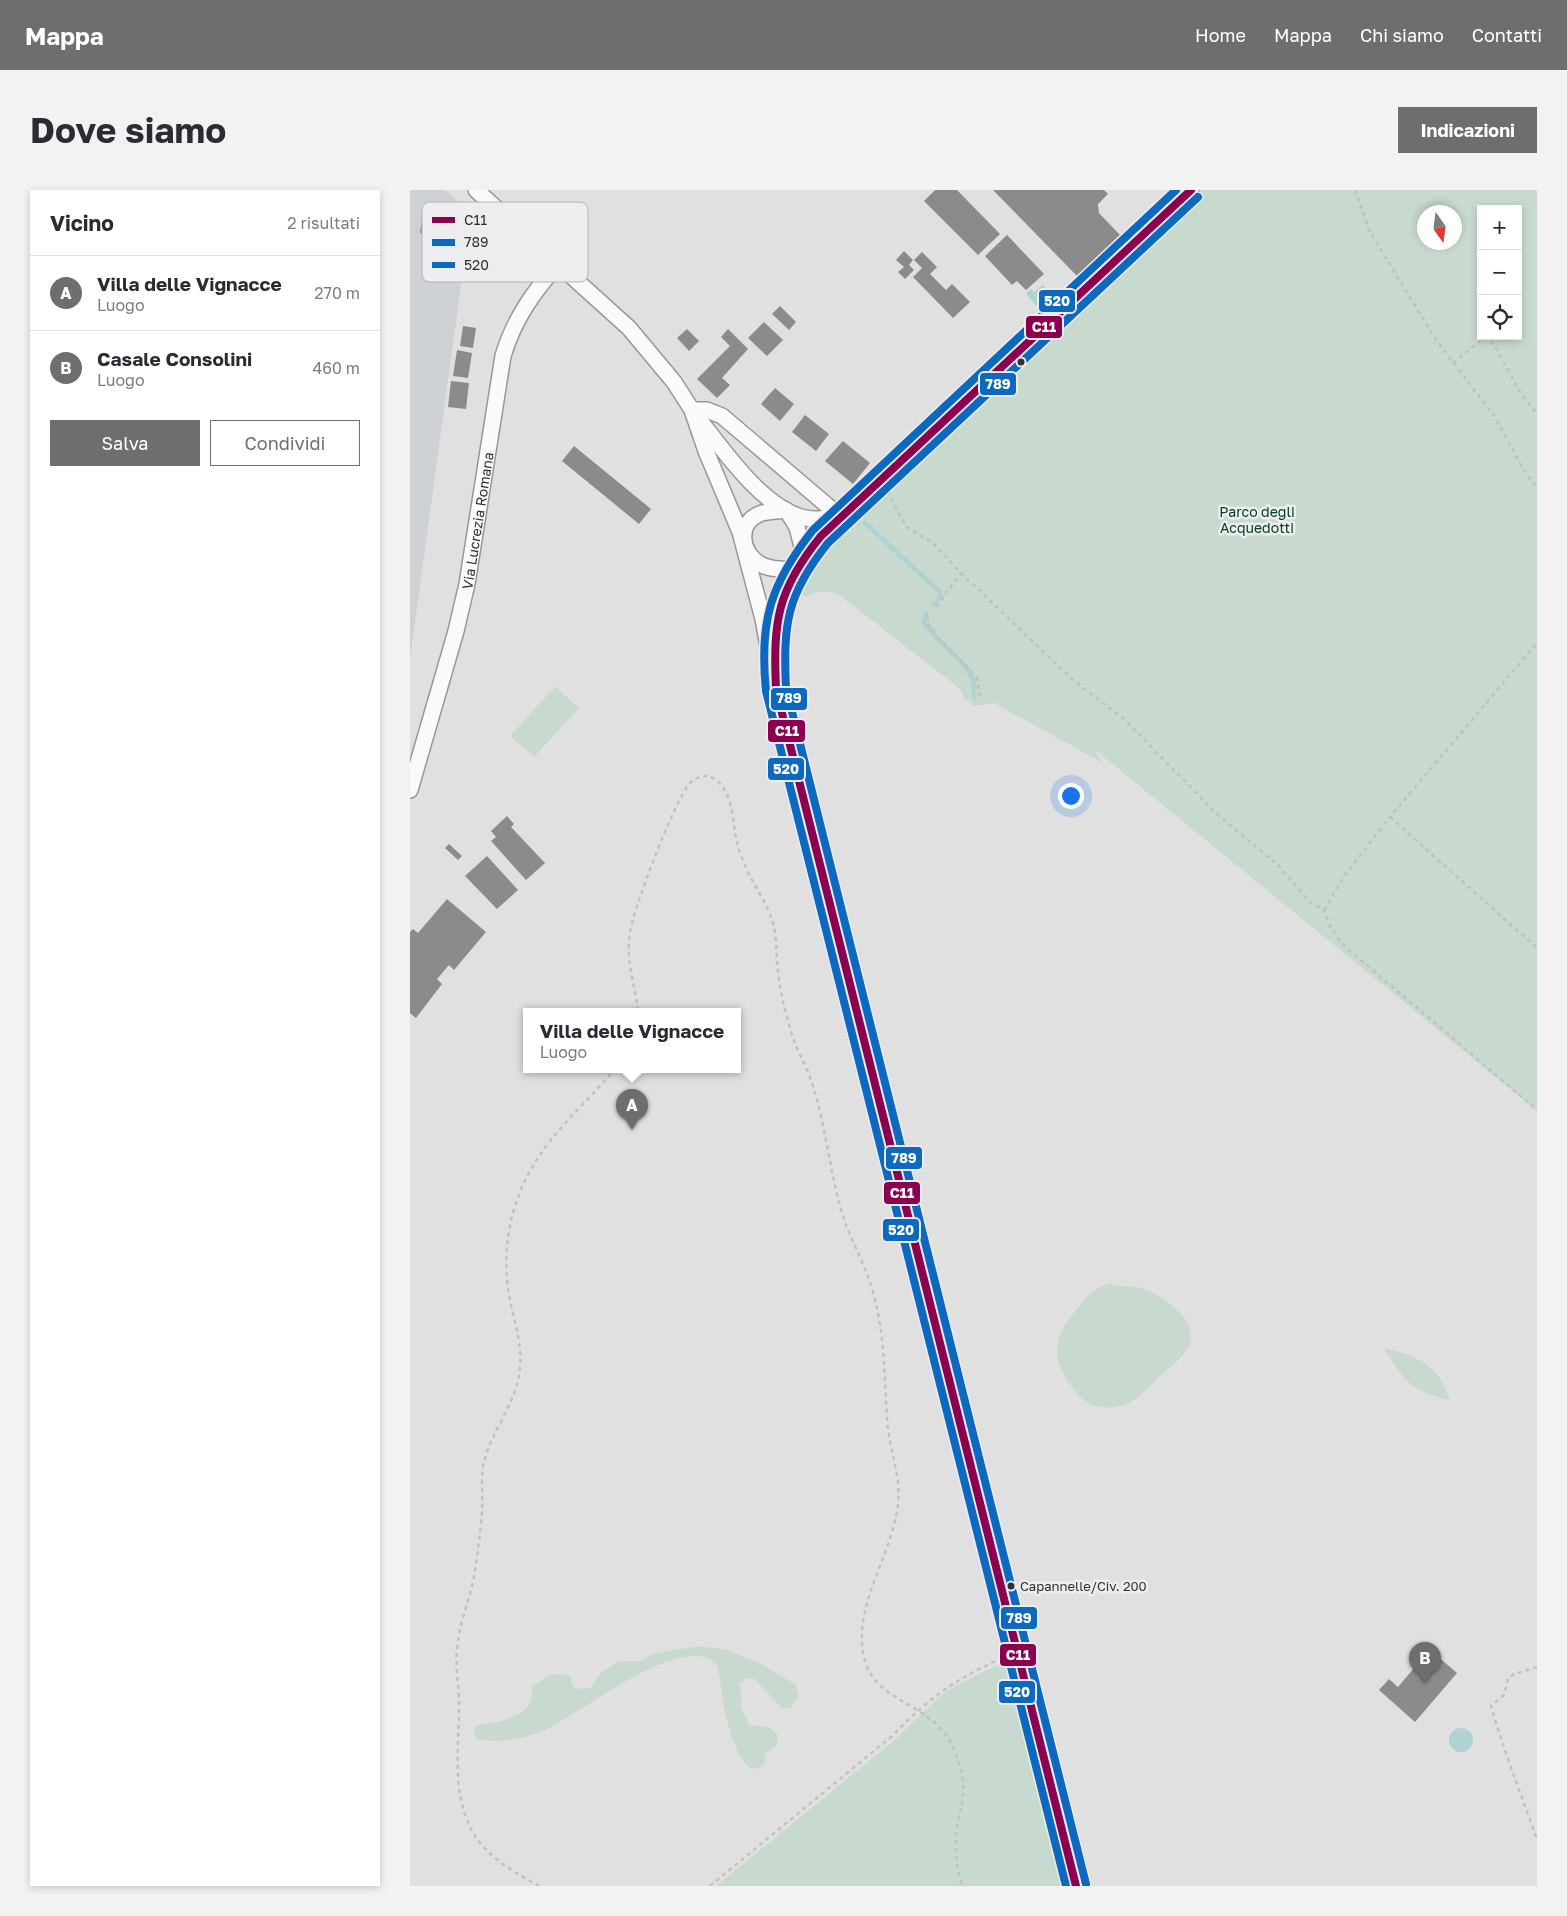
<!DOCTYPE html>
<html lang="it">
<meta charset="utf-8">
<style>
:root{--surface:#fff;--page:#f2f2f3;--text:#2b2b33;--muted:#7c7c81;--line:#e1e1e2;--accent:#6e6e6f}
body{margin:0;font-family:"Golos Text",sans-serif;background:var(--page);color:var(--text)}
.controls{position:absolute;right:15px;top:15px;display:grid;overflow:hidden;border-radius:0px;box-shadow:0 2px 8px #0003}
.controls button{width:45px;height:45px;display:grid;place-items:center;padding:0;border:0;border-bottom:1px solid var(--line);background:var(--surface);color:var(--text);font:25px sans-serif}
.compass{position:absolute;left:1007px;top:15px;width:45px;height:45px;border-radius:50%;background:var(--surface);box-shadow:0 2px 8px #0003;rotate:166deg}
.you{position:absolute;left:660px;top:605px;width:18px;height:18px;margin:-12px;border:4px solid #fff;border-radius:50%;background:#1a73e8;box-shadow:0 0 0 8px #1a73e833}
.badge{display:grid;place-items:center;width:32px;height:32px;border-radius:50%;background:var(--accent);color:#fff;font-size:16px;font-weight:700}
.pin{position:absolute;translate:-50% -41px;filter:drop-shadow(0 1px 2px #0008)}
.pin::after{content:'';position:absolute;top:26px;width:18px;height:15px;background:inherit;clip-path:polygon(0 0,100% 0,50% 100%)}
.popup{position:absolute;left:113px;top:818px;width:218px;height:65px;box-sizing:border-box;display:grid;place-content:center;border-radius:0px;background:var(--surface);filter:drop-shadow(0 1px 4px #0005);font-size:16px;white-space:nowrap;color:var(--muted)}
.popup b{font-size:19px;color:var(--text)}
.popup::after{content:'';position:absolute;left:50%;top:100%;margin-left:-10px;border:10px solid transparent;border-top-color:var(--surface)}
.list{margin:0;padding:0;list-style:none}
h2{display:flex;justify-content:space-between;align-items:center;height:65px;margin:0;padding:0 20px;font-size:21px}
h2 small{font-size:16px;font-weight:400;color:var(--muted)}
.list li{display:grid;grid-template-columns:32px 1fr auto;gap:15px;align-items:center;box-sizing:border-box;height:75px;padding:0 20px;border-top:1px solid var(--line)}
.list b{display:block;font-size:19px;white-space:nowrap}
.list p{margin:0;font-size:16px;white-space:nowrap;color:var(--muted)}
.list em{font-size:16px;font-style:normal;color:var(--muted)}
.actions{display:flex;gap:10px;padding:15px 20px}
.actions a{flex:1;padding:11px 0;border:1px solid var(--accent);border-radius:0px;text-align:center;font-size:18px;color:var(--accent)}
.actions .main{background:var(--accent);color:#fff}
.icon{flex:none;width:28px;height:28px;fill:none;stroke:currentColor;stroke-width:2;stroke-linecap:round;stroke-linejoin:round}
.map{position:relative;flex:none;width:1127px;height:1696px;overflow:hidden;border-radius:0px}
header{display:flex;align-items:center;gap:30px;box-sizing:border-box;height:70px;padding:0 25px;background:var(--accent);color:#fff}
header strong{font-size:24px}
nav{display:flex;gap:28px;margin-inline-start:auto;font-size:18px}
.intro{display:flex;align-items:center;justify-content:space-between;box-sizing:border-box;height:120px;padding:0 30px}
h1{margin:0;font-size:35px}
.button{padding:12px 22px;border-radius:0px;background:var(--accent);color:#fff;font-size:18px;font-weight:700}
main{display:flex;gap:30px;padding:0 30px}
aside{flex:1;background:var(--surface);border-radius:0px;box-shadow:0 2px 8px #0003}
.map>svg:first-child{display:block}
</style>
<header>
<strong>Mappa</strong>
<nav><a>Home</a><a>Mappa</a><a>Chi siamo</a><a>Contatti</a></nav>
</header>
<div class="intro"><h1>Dove siamo</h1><a class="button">Indicazioni</a></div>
<main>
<aside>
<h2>Vicino<small>2 risultati</small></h2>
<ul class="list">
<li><span class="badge">A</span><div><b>Villa delle Vignacce</b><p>Luogo</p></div><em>270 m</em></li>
<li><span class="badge">B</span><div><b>Casale Consolini</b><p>Luogo</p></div><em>460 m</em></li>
</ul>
<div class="actions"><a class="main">Salva</a><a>Condividi</a></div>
</aside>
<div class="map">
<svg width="1127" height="1696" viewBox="0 0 1127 1696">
<rect width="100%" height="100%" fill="#e0e0e1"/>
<path fill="#ced1d5" d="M0 0H35L61 22 0 469Z"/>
<path fill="#c7dacd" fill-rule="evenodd" d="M789 0H1127V921L683 558 693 573 584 513 564 516 555 509 550 499 431 406C417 400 408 399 395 408L391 401 414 365 440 336 445 337 451 318ZM1071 19H1108V146H1071ZM1014 22H1044V52H1014Z
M145 497 169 518 124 567 100 546Z
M699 1094C710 1096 723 1096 733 1099 752 1104 786 1129 780 1151 777 1164 766 1172 757 1180 744 1191 728 1211 712 1216 704 1218 690 1218 682 1215 665 1207 646 1178 647 1159 648 1142 657 1132 667 1119 676 1107 685 1098 699 1094Z
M974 1158C1008 1166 1028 1174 1040 1210 1002 1202 994 1191 974 1158Z
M289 1456 317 1460 349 1473 385 1494 389 1505 380 1518H372L345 1489 338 1488 330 1493 332 1520 340 1535 360 1538 368 1545 367 1556 356 1563 353 1576 341 1579C317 1558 313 1508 308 1477 281 1435 172 1522 141 1537 119 1548 91 1554 67 1549L63 1541 68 1535C82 1534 108 1528 117 1517 122 1511 122 1504 122 1497 135 1486 143 1481 160 1486L164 1499 180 1498 190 1484 208 1471H231L243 1464Z
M589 1474 603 1480 654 1696H306L486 1549 528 1508 540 1499Z"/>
<path fill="#afd2d3" d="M633 95 641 105 627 117 616 104 621 99 624 102Z
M1039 1550a12 12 0 1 1 24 0a12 12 0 1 1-24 0Z"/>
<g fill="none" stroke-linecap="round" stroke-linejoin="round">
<path stroke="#afd2d3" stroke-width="4.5" d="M455 333 530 402 531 406 524 414
M516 424 514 432C526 452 555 470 562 488 565 494 564 502 564 508"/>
</g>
<path fill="#8b8b8c" d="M525 0H547L590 44 568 65 514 11Z
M583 0H694L698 4 688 14 689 23 710 45 668 87Z
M12 29 26 31 24 45 10 43Z
M597 45 634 84 616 100 607 91 602 95 575 66Z
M494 61 503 70 499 75 504 80 495 89 488 82 494 77 486 70Z
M512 62 527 77 520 84 536 100 542 94 560 112 543 128 503 87 512 78 504 70Z
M370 116 386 132 379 140 362 124Z
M354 132 373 150 357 166 338 148Z
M53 136 66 138 63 158 50 156Z
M277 139 289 151 279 161 267 148Z
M318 139 338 159 312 188 320 195 307 208 287 189 320 156 311 147Z
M47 160 62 163 58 188 43 186Z
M41 191 59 193 56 219 38 217Z
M365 198 384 214 370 231 351 214Z
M395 225 419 244 406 261 382 242Z
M433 251 460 273 443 294 415 271Z
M164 256 241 319 229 334 152 271Z
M97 626 104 634 101 637 135 673 116 690 81 651 86 647 81 641Z
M39 654 52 666 48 670 35 658Z
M77 666 108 700 87 719 55 686Z
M37 709 76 742 44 780 39 775 27 789 32 794 6 828 0 823V742L3 739 8 743Z
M1011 1452 1047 1483 1005 1532 969 1500 979 1489 988 1497 1010 1471 1001 1464Z"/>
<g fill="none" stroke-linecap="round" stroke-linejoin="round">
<g stroke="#979798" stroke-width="18">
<g id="minor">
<path d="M66 0 219 138 264 192 282 220 296 261 330 342 353 429 366 499 666 1696"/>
<path d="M282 220H297L312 226 419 317"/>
<path d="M289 229C314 261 351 315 391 327 405 331 419 328 433 326"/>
<path d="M376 320C368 321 360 321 352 323 325 332 330 366 354 376 365 380 374 380 385 378"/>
<path d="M377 321 387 337 394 365"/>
<path d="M364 456C367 408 380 381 411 346L781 0"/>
<path id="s1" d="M0 600 46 441 57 394 93 166C104 129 124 101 149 73"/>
</g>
</g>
<path stroke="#c1c1c1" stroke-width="2.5" stroke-dasharray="4 4" stroke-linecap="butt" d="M945 0 960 42 1026 150 1085 227 1113 279 1127 298
M1043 173 1075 147 1084 155 1112 205 1127 224
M478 301 491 328 499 339 522 352 551 383 663 490 714 529 807 624 870 677 900 712 914 720 920 736 931 753 1127 920
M526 417 551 383
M518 426 517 432 528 447 562 482 567 489 571 511
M980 627 1127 758
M914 720 934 686 980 627 1127 453
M228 821C225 794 215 770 220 742 224 717 265 609 280 593 288 586 297 583 306 590 325 604 322 636 328 657 330 664 334 671 336 678 345 698 359 715 364 737 367 752 366 767 368 781 370 803 376 824 382 845 387 862 397 876 402 893 417 939 420 989 436 1035 446 1060 459 1084 465 1110 475 1149 474 1187 477 1227 478 1249 485 1270 488 1292 494 1352 444 1403 453 1462 460 1513 520 1511 541 1553 547 1565 553 1581 553 1595 554 1612 548 1628 546 1645 545 1662 547 1680 552 1696
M1127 1477 1104 1484 1098 1489 1094 1505 1081 1516C1094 1561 1111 1605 1127 1649
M129 1696C107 1684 79 1668 65 1646 42 1608 48 1565 49 1523 50 1502 45 1480 47 1460 49 1433 61 1407 65 1381 68 1360 71 1339 72 1318 73 1302 70 1283 75 1268 82 1242 106 1211 109 1185 114 1157 104 1132 99 1105 94 1075 96 1045 105 1016 124 955 167 924 205 879
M300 1696 482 1546C519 1508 546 1488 595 1467"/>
<use href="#minor" stroke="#fafafa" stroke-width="15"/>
<g stroke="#ededef" stroke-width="11">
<path id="bus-1" d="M666 1696 366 499C363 431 367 400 411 346L781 0"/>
</g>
<g stroke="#ededef" stroke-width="11">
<path id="bus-2" d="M676 1694 376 498C373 433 377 404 418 353L788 7"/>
</g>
<g stroke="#ededef" stroke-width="11">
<path id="bus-3" d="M656 1696 356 501C349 432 360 394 403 340L766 0"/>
</g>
<use href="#bus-1" stroke="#8b004f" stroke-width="8"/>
<use href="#bus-2" stroke="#0c69bf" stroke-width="8"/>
<use href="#bus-3" stroke="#0c69bf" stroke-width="8"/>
</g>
<g fill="#303031" stroke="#ededef" stroke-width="2">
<circle cx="611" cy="172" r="4.5"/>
<circle cx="601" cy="1396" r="4.5"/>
</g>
<g text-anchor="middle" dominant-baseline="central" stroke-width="5" stroke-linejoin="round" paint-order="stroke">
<g font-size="13" fill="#303031" stroke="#ededef" text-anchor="start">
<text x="610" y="1396">Capannelle/Civ. 200</text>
</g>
<g font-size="14" fill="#004122" stroke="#ededef">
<text x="847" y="321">Parco degli<tspan x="847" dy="16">Acquedotti</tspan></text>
</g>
<g font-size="14" fill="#303031" stroke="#ededef">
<text stroke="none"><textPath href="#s1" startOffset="278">Via Lucrezia Romana</textPath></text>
</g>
</g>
<rect x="12" y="12" width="166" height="80" rx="8" fill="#ededef" stroke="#b4b4b6" stroke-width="1"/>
<rect x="22" y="27" width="23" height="6" fill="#8b004f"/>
<rect x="22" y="49" width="23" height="7" fill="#0c69bf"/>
<rect x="22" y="72" width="23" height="6" fill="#0c69bf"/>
<g font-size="14" fill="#303031">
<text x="54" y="35">C11</text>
<text x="54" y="57">789</text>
<text x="54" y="80">520</text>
</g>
<g stroke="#ededef" stroke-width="2">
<rect x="628" y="99" width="38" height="24" rx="5" fill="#0c69bf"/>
<rect x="615" y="125" width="38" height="24" rx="5" fill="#8b004f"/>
<rect x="569" y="182" width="38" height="24" rx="5" fill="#0c69bf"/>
<rect x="360" y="497" width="38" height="24" rx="5" fill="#0c69bf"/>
<rect x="357" y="529" width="39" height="24" rx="5" fill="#8b004f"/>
<rect x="357" y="567" width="38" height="24" rx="5" fill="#0c69bf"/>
<rect x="475" y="956" width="38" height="24" rx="5" fill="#0c69bf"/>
<rect x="473" y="991" width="38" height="24" rx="5" fill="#8b004f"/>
<rect x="472" y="1028" width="38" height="24" rx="5" fill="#0c69bf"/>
<rect x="590" y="1416" width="38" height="24" rx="5" fill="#0c69bf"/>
<rect x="589" y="1453" width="38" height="24" rx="5" fill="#8b004f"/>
<rect x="588" y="1490" width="38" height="24" rx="5" fill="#0c69bf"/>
</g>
<g font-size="14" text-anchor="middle" font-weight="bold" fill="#fff">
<text x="647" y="116">520</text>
<text x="634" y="142">C11</text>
<text x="588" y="199">789</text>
<text x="379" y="513">789</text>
<text x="377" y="546">C11</text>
<text x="376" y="584">520</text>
<text x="494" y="973">789</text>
<text x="492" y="1008">C11</text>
<text x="491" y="1045">520</text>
<text x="609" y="1433">789</text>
<text x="608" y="1470">C11</text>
<text x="607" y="1507">520</text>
</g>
</svg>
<div class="controls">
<button>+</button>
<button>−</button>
<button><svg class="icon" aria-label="locate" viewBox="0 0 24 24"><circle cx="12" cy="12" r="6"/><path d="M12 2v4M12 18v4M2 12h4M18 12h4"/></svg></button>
</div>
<svg class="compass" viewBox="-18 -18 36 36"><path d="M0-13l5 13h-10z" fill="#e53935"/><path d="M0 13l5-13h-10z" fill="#7c7c81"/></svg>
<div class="you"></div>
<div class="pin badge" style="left:222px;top:940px">A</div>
<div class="popup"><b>Villa delle Vignacce</b>Luogo</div>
<div class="pin badge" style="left:1015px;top:1493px">B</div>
</div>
</main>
